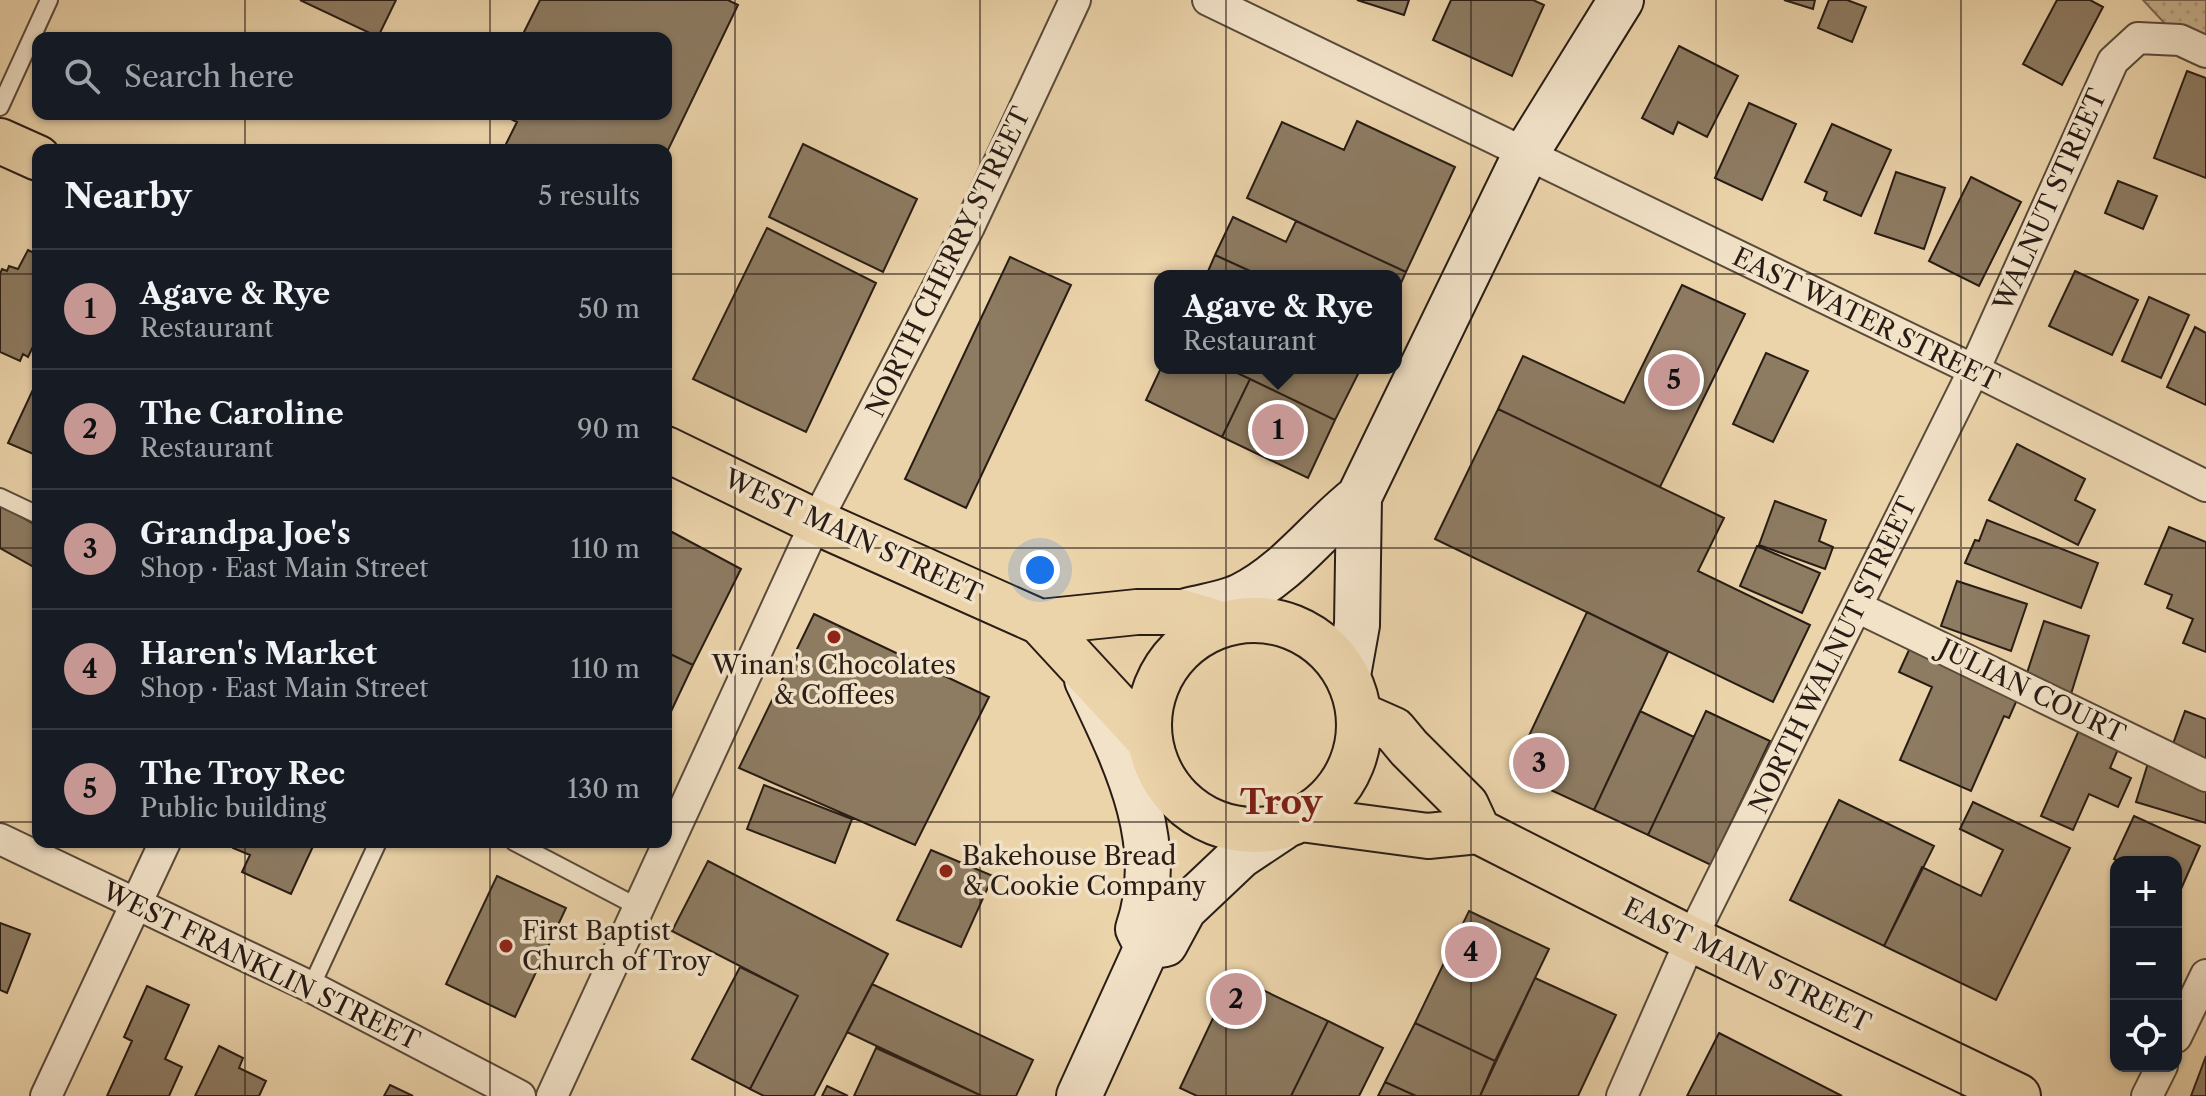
<!DOCTYPE html>
<meta charset="utf-8">
<style>
:root{--surface:#171b24;--page:#20242c;--text:#f1f3f6;--muted:#9ea1a6;--line:#363941;--accent:#c59692}
body{margin:0;font-family:"Libre Caslon Text",serif;background:var(--page);color:var(--text)}
.controls{position:absolute;right:24px;bottom:24px;display:grid;overflow:hidden;border-radius:16px;box-shadow:0 2px 6px #0004}
.controls button{width:72px;height:72px;display:grid;place-items:center;padding:0;border:0;border-bottom:2px solid var(--line);background:var(--surface);color:var(--text);font:40px sans-serif}
.you{position:absolute;left:1040px;top:570px;width:28px;height:28px;margin:-20px;border:6px solid #fff;border-radius:50%;background:#1a73e8;box-shadow:0 0 0 12px #1a73e833}
.badge{display:grid;place-items:center;width:52px;height:52px;border-radius:50%;background:var(--accent);color:#111;font-size:26px;font-weight:700}
.pin{position:absolute;translate:-50% -50%;border:4px solid #fff;box-shadow:0 2px 8px #0006}
.popup{position:absolute;left:1154px;top:270px;width:248px;height:104px;box-sizing:border-box;display:grid;place-content:center;border-radius:16px;background:var(--surface);filter:drop-shadow(0 2px 6px #0005);font-size:26px;white-space:nowrap;color:var(--muted)}
.popup b{font-size:30px;color:var(--text)}
.popup::after{content:'';position:absolute;left:50%;top:100%;margin-left:-16px;border:16px solid transparent;border-top-color:var(--surface)}
.list{margin:0;padding:0;list-style:none}
h2{display:flex;justify-content:space-between;align-items:center;height:104px;margin:0;padding:0 32px;font-size:34px}
h2 small{font-size:26px;font-weight:400;color:var(--muted)}
.list li{display:grid;grid-template-columns:52px 1fr auto;gap:24px;align-items:center;box-sizing:border-box;height:120px;padding:0 32px;border-top:2px solid var(--line)}
.list b{display:block;font-size:30px;white-space:nowrap}
.list p{margin:0;font-size:26px;white-space:nowrap;color:var(--muted)}
.list em{font-size:26px;font-style:normal;color:var(--muted)}
.icon{flex:none;width:44px;height:44px;fill:none;stroke:currentColor;stroke-width:2;stroke-linecap:round;stroke-linejoin:round}
.map{position:relative;flex:none;width:2206px;height:1096px;overflow:hidden}
.search{position:absolute;background:var(--surface);box-shadow:0 2px 6px #0004;left:32px;top:32px;width:640px;height:88px;display:flex;align-items:center;gap:20px;box-sizing:border-box;padding:0 28px;border-radius:16px;color:var(--muted);font-size:30px}
.panel{position:absolute;background:var(--surface);box-shadow:0 2px 6px #0004;left:32px;top:144px;width:640px;height:704px;border-radius:16px}
.map>svg:first-child{display:block}
</style>
<div class="map">
<svg width="2206" height="1096" viewBox="0 0 2206 1096">
<defs>
<pattern id="grass-dots" width="8" height="8" patternUnits="userSpaceOnUse" patternTransform="scale(2)"><rect width="8" height="8" fill="#cab491"/><path d="M2 2h.1M6 6h.1" fill="none" stroke="#ae9a7c" stroke-width="1.8" stroke-linecap="round"/></pattern>
</defs>
<rect width="100%" height="100%" fill="#ebd3aa"/>
<filter id="stains"><feTurbulence type="fractalNoise" baseFrequency=".0025" numOctaves="4"/><feColorMatrix values="0 0 0 0 .2 0 0 0 0 .09 0 0 0 0 .02 0 0 0 .5 -.17"/></filter>
<radialGradient id="worn" r=".72"><stop offset=".6" stop-color="#630" stop-opacity="0"/><stop offset="1" stop-color="#630" stop-opacity=".3"/></radialGradient>
<path fill="url(#grass-dots)" stroke="#796853" stroke-width="2" d="M2143 0H2206V52L2180 40Z"/>
<path fill="#8d7b62" stroke="#281c15" stroke-width="2" d="M300 0H396L378 37Z
M540 0H728L738 5 666 154V150H503L517 122 500 114H666V38H521Z
M1357 0H1409L1404 15Z
M1451 0H1533L1544 5 1512 76 1433 40Z
M1784 0H1815L1813 9Z
M1829 0H1847L1866 7 1852 42 1818 28Z
M2057 0H2090L2103 7 2062 85 2023 64Z
M1679 46 1738 76 1707 137 1678 122 1673 134 1642 118Z
M2187 71 2206 78V178L2154 158Z
M1749 103 1796 124 1762 200 1715 178Z
M1357 121 1455 167 1406 272 1247 198 1282 122 1344 150Z
M1832 124 1891 150 1861 216 1824 200 1827 192 1805 182Z
M803 144 917 199 883 272 769 217Z
M1896 172 1945 188 1924 249 1875 233Z
M1971 177 2021 202 1979 286 1929 261Z
M2118 181 2157 196 2143 229 2105 213Z
M1233 217 1286 242 1296 221 1406 272 1396 294V276H1261L1215 255Z
M767 228 876 283 806 432 693 379Z
M28 250 38 255V320L35 327 38 329V336L28 357 23 354 20 361 0 352V274L2 269 7 271 9 266 18 269Z
M1215 255 1261 276H1206Z
M1010 257 1071 285 966 508 905 479Z
M2075 271 2138 300 2112 355 2049 326Z
M1682 285 1745 314 1660 487 1498 409 1523 356 1624 403Z
M2149 297 2189 315 2161 378 2122 361Z
M2195 327 2206 333V405L2167 387Z
M1766 353 1808 371 1773 442 1733 424Z
M1161 368H1227L1250 379 1222 437 1146 400Z
M1227 368H1355L1360 370 1335 420Z
M38 379V456L8 443Z
M1250 379 1335 420 1308 478 1222 437Z
M1498 409 1724 518 1698 571 1810 625 1773 702 1435 539Z
M2017 444 2085 479 2075 500 2095 510 2078 545 1989 500Z
M1775 501 1826 520 1819 541 1833 547 1825 569 1759 545Z
M0 505 38 526V559L34 567 0 548Z
M1987 520 2098 563 2081 608 1965 563 1975 540 1979 541Z
M2169 527 2206 542V652L2183 643 2193 619 2167 608 2172 595 2145 584Z
M672 532 741 569 693 665 666 652V545Z
M1757 546 1820 573 1802 613 1740 586Z
M1957 581 2027 604 2011 651 1941 626Z
M1587 612 1668 652 1594 810 1512 772Z
M814 614 989 697 915 845 739 768Z
M2044 621 2089 636 2071 694 2025 679Z
M1914 639 2023 686 2009 718 2004 716 1971 791 1900 760 1932 687 1899 672Z
M666 652 693 665 666 722Z
M1640 711 1694 737 1648 835 1594 810Z
M1706 711 1770 741 1711 865 1648 835Z
M2185 711 2206 719V768L2169 755Z
M2079 730 2119 747 2110 768 2131 778 2118 807 2089 794 2073 830 2041 816Z
M2149 760 2206 777V823L2136 802Z
M764 785 852 819 835 863 747 829Z
M1839 800 1934 846 1884 946 1790 900Z
M1973 802 2070 848 1996 1000 1884 946 1922 867 1981 896 2003 850 1960 829Z
M2134 816 2200 846 2181 889 2176 886V862H2120L2114 859Z
M235 842H315L291 894 242 872 250 855 233 848Z
M931 850 993 876 961 947 897 920Z
M708 861 888 954 814 1096H764L750 1089 798 996 672 931Z
M497 876 566 908 515 1017 446 984Z
M1469 911 1549 949 1495 1061 1415 1023Z
M0 923 30 934 7 993 0 990Z
M740 967 798 996 750 1089 692 1059Z
M1233 976 1328 1021 1291 1096H1197L1180 1088Z
M1535 978 1616 1015 1578 1096H1480Z
M872 984 1033 1060 1016 1096H982L847 1032Z
M147 986 189 1005 165 1059 182 1067 169 1096H107L132 1041 124 1037Z
M1328 1021 1383 1048 1359 1096H1291Z
M1415 1023 1495 1061 1480 1096H1416L1385 1082Z
M1719 1033 1842 1096H1687Z
M219 1046 243 1058 239 1068 266 1081 259 1096H195Z
M876 1048 982 1096H854Z
M2206 1056V1096H2191Z
M1385 1082 1416 1096H1378Z
M390 1085 413 1096H384Z
M827 1086 848 1096H822Z"/>
<g fill="none" stroke-linecap="round" stroke-linejoin="round">
<g stroke="#594a3a" stroke-width="20">
<path id="lane" d="M0 107 49 0
M0 497 38 515
M514 842 638 907
M311 987 378 842"/>
</g>
<g stroke="#594a3a" stroke-width="34">
<path id="street" d="M1208 0 1974 370 2206 486
M1857 607 2206 776
M0 839 311 987 520 1096
M2176 1037 2206 975
M46 1096 165 842
M552 1096 816 522 969 227 1075 0
M1622 1096 1691 939 1974 370 2113 61 2138 38 2180 40 2206 52
M2147 1096 2162 1066"/>
</g>
<g stroke="#281c15" stroke-width="48">
<path id="secondary" d="M1182 612C1201 607 1224 604 1241 596 1288 573 1319 528 1359 497
M1348 675 1357 625 1359 497 1525 155 1621 0
M1087 680C1124 758 1168 842 1138 929L1147 947
M1147 947 1165 944 1184 909 1240 856 1282 828
M1079 1096 1147 947"/>
</g>
<g stroke="#281c15" stroke-width="48">
<path id="primary" d="M0 141 38 158
M666 449 816 522 1040 622 1148 739
M1149 725a105 105 0 1 1 210 0a105 105 0 1 1-210 0Z
M1040 622 1137 612H1182L1222 624
M1360 715 1394 730 1409 748 1466 805 1478 831
M1301 819 1428 836 1478 831
M1478 831 1691 939 2018 1096"/>
</g>
<use href="#lane" stroke="#f2e2c8" stroke-width="16"/>
<use href="#street" stroke="#f2e2c8" stroke-width="30"/>
<use href="#secondary" stroke="#f2e2c8" stroke-width="44"/>
<use href="#primary" stroke="#ebd3aa" stroke-width="44"/>
</g>
<path fill="none" stroke="#281c15" stroke-width="2" stroke-opacity="0.55" d="M245 0V38M490 0V38M735 0V1096M980 0V1096M1226 0V1096M1471 0V1096M1716 0V1096M1961 0V1096M245 114V150M490 114V150M0 274H38M666 274H2206M0 548H38M666 548H2206M0 822H38M666 822H2206M245 842V1096M490 842V1096"/>
<g fill="#8f2418" stroke="#f2e2c8" stroke-width="3">
<circle cx="834" cy="637" r="8"/>
<circle cx="946" cy="871" r="8"/>
<circle cx="506" cy="946" r="8"/>
</g>
<g text-anchor="middle" dominant-baseline="central" stroke-width="7" stroke-linejoin="round" paint-order="stroke">
<g font-size="26" fill="#281c15" stroke="#f2e2c8">
<text transform="translate(2050 200) rotate(-66)">WALNUT STREET</text>
<text transform="translate(948 262) rotate(-64)">NORTH CHERRY STREET</text>
<text transform="translate(1866 319) rotate(26)">EAST WATER STREET</text>
<text transform="translate(853 536) rotate(25)">WEST MAIN STREET</text>
<text transform="translate(1833 655) rotate(-64)">NORTH WALNUT STREET</text>
<text transform="translate(2032 691) rotate(26)">JULIAN COURT</text>
<text transform="translate(1747 965) rotate(26)">EAST MAIN STREET</text>
<text transform="translate(261 966) rotate(26)">WEST FRANKLIN STREET</text>
</g>
<g font-size="26" fill="#281c15" stroke="#f2e2c8" text-anchor="start">
<text x="834" y="665" text-anchor="middle">Winan's Chocolates<tspan x="834" dy="30">&amp; Coffees</tspan></text>
<text x="962" y="856">Bakehouse Bread<tspan x="962" dy="30">&amp; Cookie Company</tspan></text>
<text x="522" y="931">First Baptist<tspan x="522" dy="30">Church of Troy</tspan></text>
</g>
<g font-size="34" font-weight="bold" fill="#7a1f14" stroke="#f2e2c8">
<text x="1281" y="802">Troy</text>
</g>
</g>
<rect width="100%" height="100%" filter="url(#stains)"/>
<rect width="100%" height="100%" fill="url(#worn)"/>
</svg>
<div class="controls">
<button>+</button>
<button>−</button>
<button><svg class="icon" aria-label="locate" viewBox="0 0 24 24"><circle cx="12" cy="12" r="6"/><path d="M12 2v4M12 18v4M2 12h4M18 12h4"/></svg></button>
</div>
<div class="you"></div>
<div class="pin badge" style="left:1278px;top:430px">1</div>
<div class="popup"><b>Agave &amp; Rye</b>Restaurant</div>
<div class="pin badge" style="left:1236px;top:999px">2</div>
<div class="pin badge" style="left:1539px;top:763px">3</div>
<div class="pin badge" style="left:1471px;top:952px">4</div>
<div class="pin badge" style="left:1674px;top:380px">5</div>
<div class="search"><svg class="icon" aria-label="search" viewBox="0 0 24 24"><circle cx="10" cy="10" r="6"/><path d="M15 15l6 6"/></svg>Search here</div>
<section class="panel">
<h2>Nearby<small>5 results</small></h2>
<ul class="list">
<li><span class="badge">1</span><div><b>Agave &amp; Rye</b><p>Restaurant</p></div><em>50 m</em></li>
<li><span class="badge">2</span><div><b>The Caroline</b><p>Restaurant</p></div><em>90 m</em></li>
<li><span class="badge">3</span><div><b>Grandpa Joe's</b><p>Shop · East Main Street</p></div><em>110 m</em></li>
<li><span class="badge">4</span><div><b>Haren's Market</b><p>Shop · East Main Street</p></div><em>110 m</em></li>
<li><span class="badge">5</span><div><b>The Troy Rec</b><p>Public building</p></div><em>130 m</em></li>
</ul>
</section>
</div>
